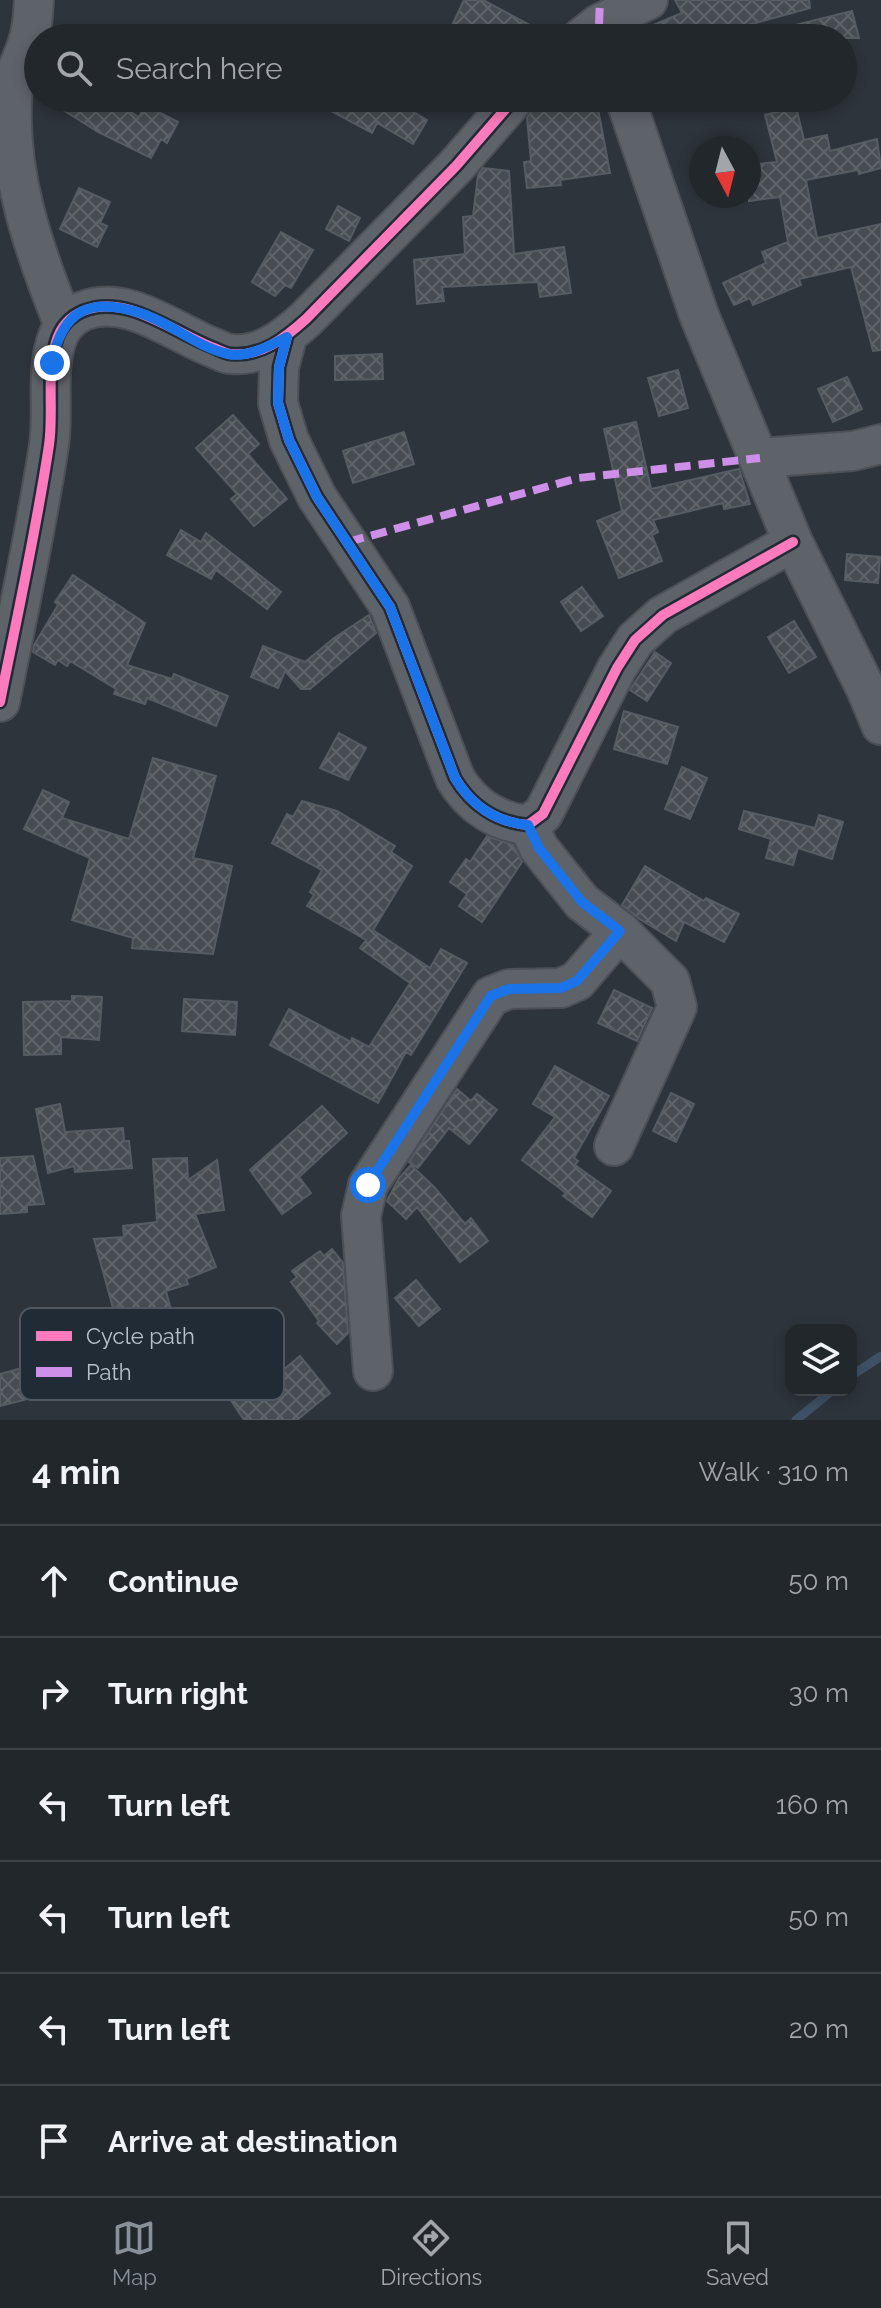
<!DOCTYPE html>
<meta charset="utf-8">
<style>
:root{--surface:#22272c;--page:#2e3338;--text:#f1f3f6;--muted:#a2a5a9;--line:#3f4448;--accent:#889099}
body{margin:0;font-family:Raleway,sans-serif;background:var(--page);color:var(--text)}
.controls{position:absolute;right:24px;bottom:24px;display:grid;overflow:hidden;border-radius:16px;box-shadow:0 4px 12px #0003}
.controls button{width:72px;height:72px;display:grid;place-items:center;padding:0;border:0;border-bottom:2px solid var(--line);background:var(--surface);color:var(--text);font:40px sans-serif}
.compass{position:absolute;left:689px;top:136px;width:72px;height:72px;border-radius:50%;background:var(--surface);box-shadow:0 4px 12px #0003;rotate:173deg}
.stop{position:absolute;width:24px;height:24px;margin:-18px;border:6px solid #1a73e8;border-radius:50%;background:#fff}
.stop.end{background:#1a73e8;border-color:#fff;box-shadow:0 2px 8px #0008}
.list{margin:0;padding:0;list-style:none}
h2{display:flex;justify-content:space-between;align-items:center;height:104px;margin:0;padding:0 32px;font-size:34px}
h2 small{font-size:26px;font-weight:400;color:var(--muted)}
.list li{display:grid;grid-template-columns:52px 1fr auto;gap:24px;align-items:center;box-sizing:border-box;height:112px;padding:0 32px;border-top:2px solid var(--line)}
.list b{display:block;font-size:30px;white-space:nowrap}
.list em{font-size:26px;font-style:normal;color:var(--muted)}
.icon{flex:none;width:44px;height:44px;fill:none;stroke:currentColor;stroke-width:2;stroke-linecap:round;stroke-linejoin:round}
.map{position:relative;flex:none;width:881px;height:1420px;overflow:hidden}
.search{position:absolute;background:var(--surface);box-shadow:0 4px 12px #0003;left:24px;right:24px;top:24px;height:88px;display:flex;align-items:center;gap:20px;box-sizing:border-box;padding:0 28px;border-radius:44px;color:var(--muted);font-size:30px}
.sheet{height:776px;background:var(--surface)}
nav{display:flex;justify-content:space-around;align-items:center;box-sizing:border-box;height:112px;border-top:2px solid var(--line);background:var(--surface);font-size:22px;color:var(--muted)}
nav a{display:grid;justify-items:center;gap:4px}
nav .on{color:var(--accent)}
.map>svg:first-child{display:block}
</style>
<div class="map">
<svg width="881" height="1420" viewBox="0 0 881 1420">
<defs>
<pattern id="building-cross-hatch" width="8" height="8" patternUnits="userSpaceOnUse" patternTransform="scale(2)"><rect width="8" height="8" fill="#464c51"/><path d="M0 0l8 8M0 8l8-8" fill="none" stroke="#5f6469"/></pattern>
</defs>
<rect width="100%" height="100%" fill="#2e343b"/>
<g fill="none" stroke-linecap="round" stroke-linejoin="round">
<path stroke="#3d5065" stroke-width="9" d="M851 1376 881 1356
M796 1420 833 1390"/>
</g>
<path fill="url(#building-cross-hatch)" stroke="#565c63" stroke-width="2" d="M464 0H483L554 38H446Z
M675 0H809L810 8 723 32 724 38H622L682 13Z
M852 11 859 38H780L779 29Z
M44 98H107L139 117 145 105 178 122 167 143 161 139 151 158 98 132Z
M307 98H391L388 103 397 108 400 104 427 120 413 144 377 123 372 133Z
M569 98H596L610 173 560 180 561 185 527 188 524 162 531 161 527 118 536 103 570 100Z
M796 107 804 140 827 135 830 151 877 139 881 168 859 174 858 170 806 180 817 238 881 224V350L873 351 851 267 799 279 801 285 753 305 750 298 734 305 723 283 766 263 762 252 788 242 780 197 749 201V165L777 162 765 115Z
M483 168 509 171 514 254 564 247 571 293 540 297 538 282 442 287 444 301 417 304 414 260 465 254 463 217 473 216 478 175Z
M79 188 110 202 100 223 107 226 97 247 60 229Z
M338 206 360 218 349 241 326 229Z
M281 232 313 250 291 288 285 285 275 296 252 282Z
M382 354 383 379 335 380V356Z
M678 370 688 408 659 416 648 378Z
M847 377 862 409 833 422 818 389Z
M233 415 259 444 248 454 287 499 254 526 231 499 237 494 196 448Z
M636 422 651 489 739 469 750 504 724 509 723 503 653 520 658 532 652 535 662 561 619 578 597 521 622 511 604 429Z
M404 432 414 464 353 483 343 451Z
M181 530 201 542 206 533 281 592 267 609 216 570 211 579 167 555Z
M847 554 880 557 878 583 845 580Z
M73 575 145 623 127 665 172 679 174 674 228 696 216 726 147 698 145 704 114 694 116 689 70 661 67 666 58 660 55 665 33 652 34 645 58 605 55 602Z
M582 587 603 616 581 631 561 602Z
M369 615 376 633 310 689H301L285 671 278 688 251 677 263 646 305 662 334 638Z
M794 621 816 657 789 673 768 637Z
M655 652 671 663 647 701 630 690Z
M624 711 678 727 667 764 614 749Z
M339 733 366 748 348 780 320 768Z
M153 758 216 776 193 858 232 866 213 954 132 948 133 938 72 920 90 858 24 829 43 790 69 802 62 818 129 839Z
M682 767 707 778 690 819 665 809Z
M302 801 337 811 395 846 391 852 412 866 373 930 430 968 441 949 467 963 411 1055 406 1052 378 1103 270 1045 289 1009 351 1042 352 1038 369 1047 410 983 360 948 366 940 307 906 314 895 310 892 322 870 272 843 287 814 293 817Z
M744 811 815 828 819 815 843 822 832 859 798 848 793 865 766 858 771 839 739 829Z
M487 836 513 845 522 862 482 922 459 906 467 894 450 882 466 859 470 862Z
M645 866 704 901 706 898 739 914 724 942 684 922 676 941 641 920 622 905Z
M614 990 652 1008 637 1041 598 1023Z
M72 996 102 997 99 1040 61 1037V1054L24 1055 23 1002 72 1001Z
M184 999 237 1002 235 1035 182 1031Z
M555 1066 609 1096 574 1158 578 1161 575 1165 611 1191 592 1217 563 1196 566 1193 522 1160 555 1117 533 1104Z
M457 1089 471 1101 477 1094 497 1110 469 1144 449 1128 418 1168 409 1162Z
M671 1093 694 1104 676 1142 653 1131Z
M60 1104 65 1132 123 1128 124 1141H129L132 1168 75 1172 74 1166 48 1173 36 1109Z
M322 1106 347 1133 299 1177 311 1193 282 1214 250 1170Z
M33 1156 44 1204 27 1205V1212L0 1214V1158Z
M187 1158 188 1180 217 1160 224 1210 195 1214 216 1267 186 1279 188 1284 166 1291 179 1341 133 1353 121 1306 113 1308 94 1239 124 1237 123 1226 157 1222 153 1159Z
M411 1165 435 1188 465 1224 471 1218 488 1241 460 1262 417 1207 406 1219 387 1201 399 1178Z
M332 1249 343 1263 348 1333 337 1344 317 1323 319 1321 291 1282 297 1277 292 1271 320 1251 324 1256Z
M416 1280 440 1309 419 1326 395 1298Z
M75 1342 80 1367 88 1365 94 1389 52 1398 51 1393 0 1406V1374L44 1362 41 1350Z
M300 1356 330 1393 297 1420H244L230 1399 260 1378 265 1385Z"/>
<g fill="none" stroke-linecap="round" stroke-linejoin="round">
<g stroke="#4c5056" stroke-width="42">
<path id="minor" d="M34 0C33 17 32 32 26 48 21 62 14 73 13 88 5 169 34 251 64 325
M581 38 599 24 648 0
M625 98 699 315 793 542 866 689 881 725
M287 337 279 367 278 403 289 440 317 497 390 607 455 778C471 805 496 822 528 825L543 814 617 668 635 640 663 615 793 542
M760 458 853 451 881 444
M0 702C17 617 36 532 49 445 54 411 46 375 56 342 60 328 69 317 83 311 127 293 174 333 214 348 219 350 226 354 231 354 261 357 285 338 306 319L456 166 515 98
M528 825 539 848 582 902 620 931 670 981 677 1007 614 1146
M373 1371 361 1216 368 1185 491 996 509 989 561 988 577 981 620 931"/>
</g>
<use href="#minor" stroke="#5e6269" stroke-width="38"/>
<path stroke="#ce8fe9" stroke-width="8" stroke-dasharray="16 8" stroke-linecap="butt" d="M599 24 600 0
M348 542 578 478 760 458"/>
<g stroke="#202b36" stroke-width="15">
<path id="cycleway" d="M287 337 279 367 278 403 289 440 317 497 390 607 455 778C471 805 496 822 528 825L543 814 617 668 635 640 663 615 793 542
M0 702C17 617 36 532 49 445 54 411 46 375 56 342 60 328 69 317 83 311 127 293 174 333 214 348 219 350 226 354 231 354 261 357 285 338 306 319L456 166 515 98"/>
</g>
<use href="#cycleway" stroke="#fd7abc" stroke-width="10"/>
</g>
<g fill="none" stroke-linecap="round" stroke-linejoin="round">
<path stroke="#1a73e8" stroke-width="10" d="M52 363C62 309 91 296 143 314 172 324 197 347 228 354 248 358 269 346 287 337L279 367 278 403 289 440 317 497 390 607 455 778C471 805 496 822 528 825L539 848 582 902 620 931 577 981 561 988 509 989 491 996 368 1185"/>
</g>
<rect x="20" y="1308" width="264" height="92" rx="12" fill="#202b36" stroke="#4e5863" stroke-width="2"/>
<rect x="36" y="1331" width="36" height="10" fill="#fd7abc"/>
<rect x="36" y="1367" width="36" height="10" fill="#ce8fe9"/>
<g font-size="22" fill="#b9c1cb">
<text x="86" y="1344">Cycle path</text>
<text x="86" y="1380">Path</text>
</g>
</svg>
<div class="controls">
<button><svg class="icon" aria-label="layers" viewBox="0 0 24 24"><path d="M12 4l9 5-9 5-9-5zM3 14l9 5 9-5"/></svg></button>
</div>
<svg class="compass" viewBox="-18 -18 36 36"><path d="M0-13l5 13h-10z" fill="#e53935"/><path d="M0 13l5-13h-10z" fill="#a2a5a9"/></svg>
<div class="stop" style="left:368px;top:1185px"></div>
<div class="stop end" style="left:52px;top:363px"></div>
<div class="search"><svg class="icon" aria-label="search" viewBox="0 0 24 24"><circle cx="10" cy="10" r="6"/><path d="M15 15l6 6"/></svg>Search here</div>
</div>
<section class="sheet">
<h2>4 min<small>Walk · 310 m</small></h2>
<ul class="list">
<li><svg class="icon" aria-label="ahead" viewBox="0 0 24 24"><path d="M12 20V5M6 11l6-6 6 6"/></svg><div><b>Continue</b></div><em>50 m</em></li>
<li><svg class="icon" aria-label="right" viewBox="0 0 24 24"><path d="M7 20v-9h11M14 6l5 5-5 5"/></svg><div><b>Turn right</b></div><em>30 m</em></li>
<li><svg class="icon" aria-label="left" viewBox="0 0 24 24"><path d="M17 20v-9H6M10 6l-5 5 5 5"/></svg><div><b>Turn left</b></div><em>160 m</em></li>
<li><svg class="icon" aria-label="left" viewBox="0 0 24 24"><path d="M17 20v-9H6M10 6l-5 5 5 5"/></svg><div><b>Turn left</b></div><em>50 m</em></li>
<li><svg class="icon" aria-label="left" viewBox="0 0 24 24"><path d="M17 20v-9H6M10 6l-5 5 5 5"/></svg><div><b>Turn left</b></div><em>20 m</em></li>
<li><svg class="icon" aria-label="arrive" viewBox="0 0 24 24"><path d="M6 21V4h12l-3 4 3 4H6"/></svg><div><b>Arrive at destination</b></div></li>
</ul>
</section>
<nav>
<a class="on"><svg class="icon" aria-label="map" viewBox="0 0 24 24"><path d="M3 6l6-2 6 2 6-2v14l-6 2-6-2-6 2zM9 4v14M15 6v14"/></svg>Map</a>
<a><svg class="icon" aria-label="directions" viewBox="0 0 24 24"><path d="M12 3l9 9-9 9-9-9zM9 14v-3h6M13 9l2 2-2 2"/></svg>Directions</a>
<a><svg class="icon" aria-label="saved" viewBox="0 0 24 24"><path d="M7 4h10v16l-5-4-5 4z"/></svg>Saved</a>
</nav>
